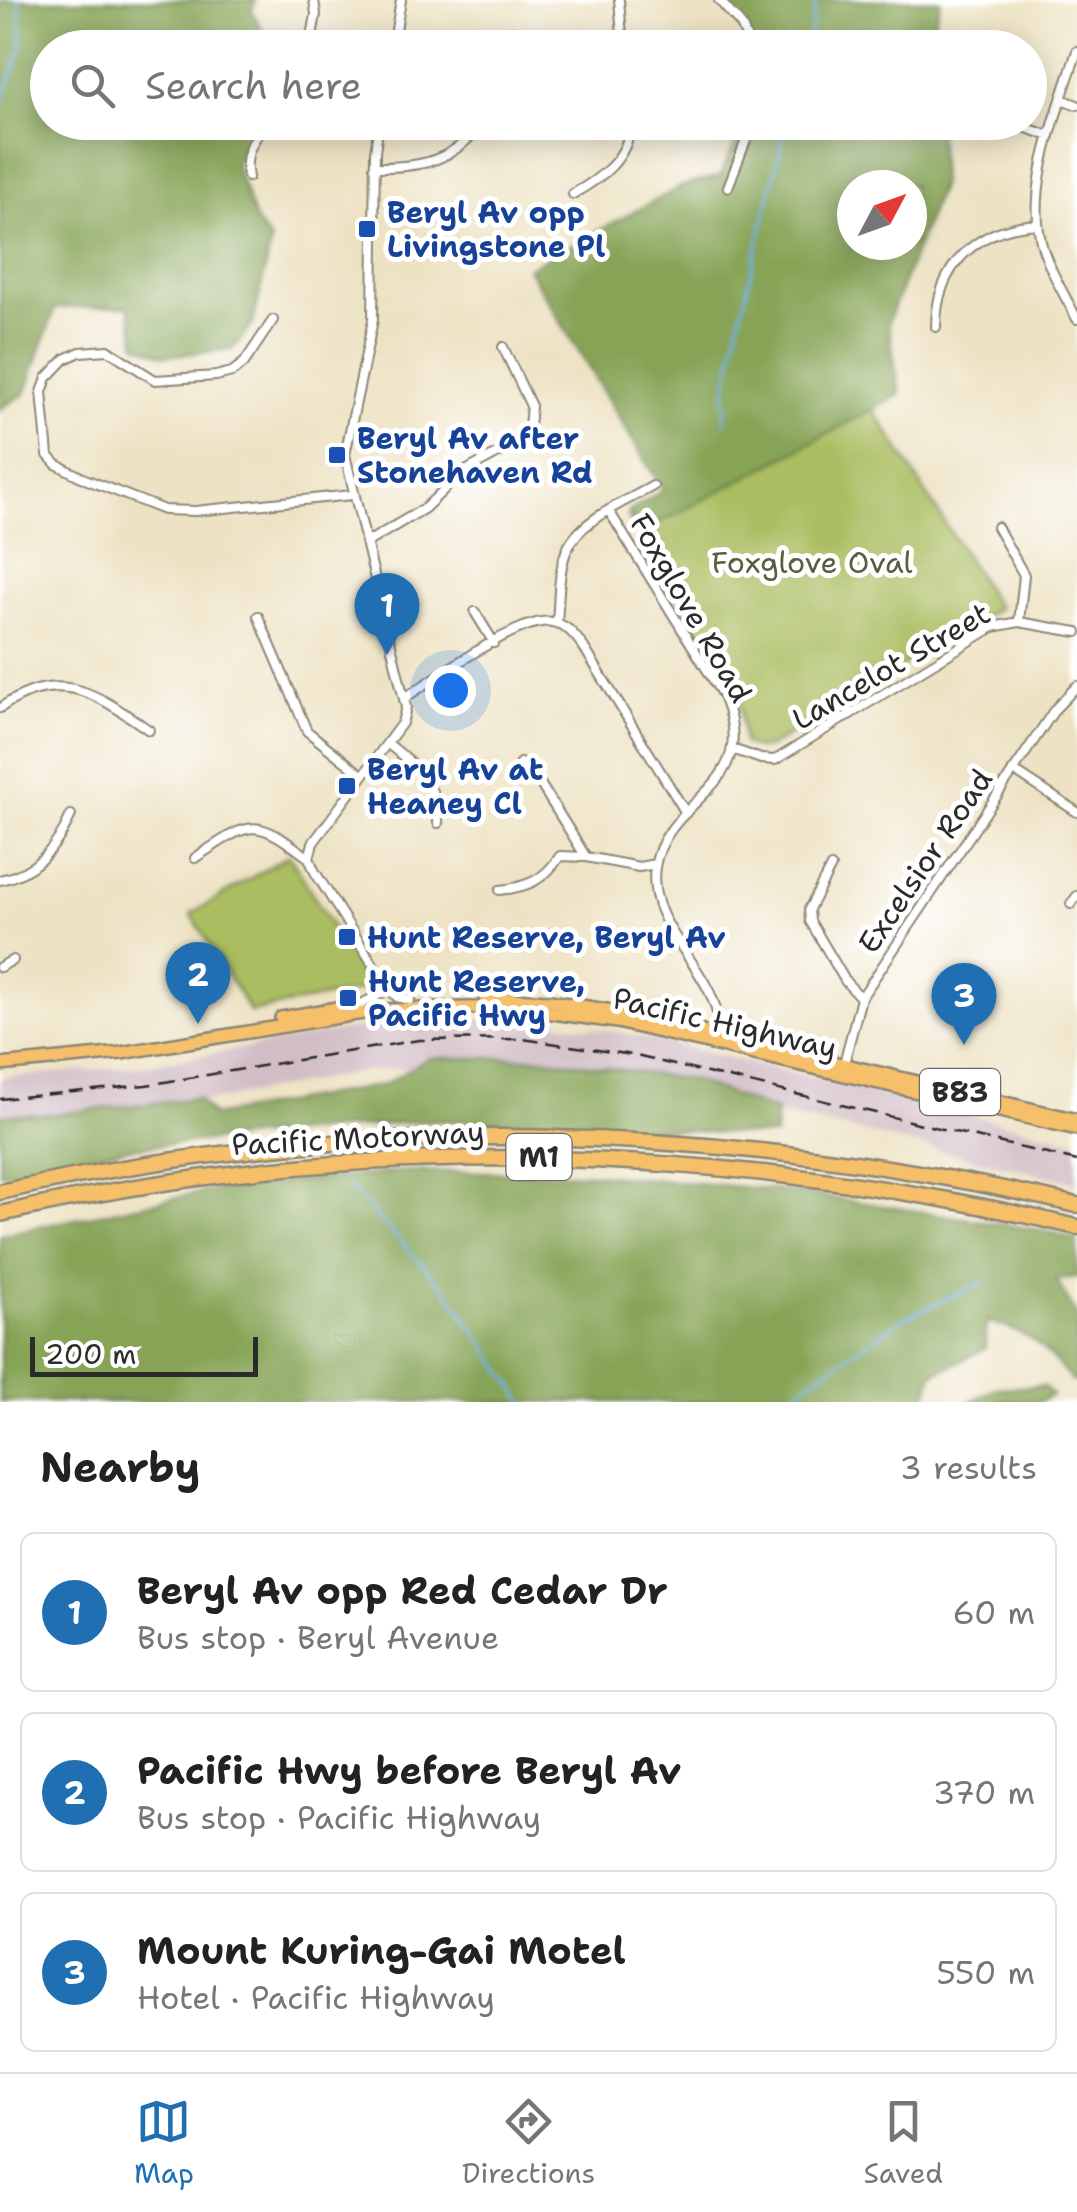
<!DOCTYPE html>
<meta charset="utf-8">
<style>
:root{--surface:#fff;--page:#f6f6f6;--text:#222;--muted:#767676;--line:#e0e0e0;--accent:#1f6fb2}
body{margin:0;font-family:"Shantell Sans",sans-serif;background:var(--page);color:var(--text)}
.compass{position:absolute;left:837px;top:170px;width:90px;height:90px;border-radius:50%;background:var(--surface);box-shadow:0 5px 25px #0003;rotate:49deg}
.scale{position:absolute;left:30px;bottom:25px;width:228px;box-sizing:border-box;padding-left:10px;border:5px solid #2b2b2b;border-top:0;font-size:28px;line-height:35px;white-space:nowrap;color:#2b2b2b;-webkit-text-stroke:8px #fff;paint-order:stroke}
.you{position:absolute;left:450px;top:690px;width:35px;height:35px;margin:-25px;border:8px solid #fff;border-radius:50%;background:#1a73e8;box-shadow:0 0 0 15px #1a73e833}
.badge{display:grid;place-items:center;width:65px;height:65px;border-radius:50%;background:var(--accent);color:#fff;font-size:32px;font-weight:700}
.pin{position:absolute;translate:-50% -82px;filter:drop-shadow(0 2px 5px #0008)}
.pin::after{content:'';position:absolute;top:52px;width:35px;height:30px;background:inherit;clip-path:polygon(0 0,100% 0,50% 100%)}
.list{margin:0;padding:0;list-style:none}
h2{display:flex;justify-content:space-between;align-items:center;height:130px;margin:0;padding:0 40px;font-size:42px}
h2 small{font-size:32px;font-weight:400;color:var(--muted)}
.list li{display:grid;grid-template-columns:65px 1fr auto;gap:30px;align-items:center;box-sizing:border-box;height:160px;margin:0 20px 20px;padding:0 20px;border:2px solid var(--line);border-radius:15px}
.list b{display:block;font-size:38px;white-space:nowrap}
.list p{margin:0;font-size:32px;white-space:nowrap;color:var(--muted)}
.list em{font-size:32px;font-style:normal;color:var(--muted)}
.icon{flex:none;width:55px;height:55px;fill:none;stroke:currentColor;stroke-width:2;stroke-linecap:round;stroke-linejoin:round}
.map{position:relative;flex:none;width:1077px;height:1402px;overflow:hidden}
.search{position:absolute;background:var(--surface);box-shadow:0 5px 25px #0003;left:30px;right:30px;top:30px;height:110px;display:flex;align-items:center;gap:25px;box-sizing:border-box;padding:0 35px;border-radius:55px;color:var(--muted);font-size:38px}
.sheet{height:670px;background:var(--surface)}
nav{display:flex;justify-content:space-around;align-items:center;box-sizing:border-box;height:140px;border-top:2px solid var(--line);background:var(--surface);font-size:28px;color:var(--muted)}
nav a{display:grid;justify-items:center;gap:5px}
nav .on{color:var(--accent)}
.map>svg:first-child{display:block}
</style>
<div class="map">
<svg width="1077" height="1402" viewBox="0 0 1077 1402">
<rect width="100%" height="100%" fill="#fff"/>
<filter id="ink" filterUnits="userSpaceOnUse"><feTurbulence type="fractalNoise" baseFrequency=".01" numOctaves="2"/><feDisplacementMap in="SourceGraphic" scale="20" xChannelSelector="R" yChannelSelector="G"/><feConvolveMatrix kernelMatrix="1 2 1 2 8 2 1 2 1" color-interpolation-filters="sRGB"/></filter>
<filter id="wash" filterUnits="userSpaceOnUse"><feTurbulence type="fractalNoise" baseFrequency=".0048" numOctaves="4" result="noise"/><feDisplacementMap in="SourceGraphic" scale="40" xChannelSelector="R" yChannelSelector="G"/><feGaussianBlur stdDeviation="2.25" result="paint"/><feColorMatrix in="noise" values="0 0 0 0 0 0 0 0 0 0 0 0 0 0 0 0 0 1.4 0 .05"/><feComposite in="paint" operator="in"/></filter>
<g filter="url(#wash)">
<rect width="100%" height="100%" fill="#ede2c3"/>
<path fill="#d2bdc6" d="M462 1019H534L624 1033 1077 1141V1183L837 1126 537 1070 421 1067 364 1071 229 1098 0 1127V1078L150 1065 392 1022Z"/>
<path fill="#aabd61" stroke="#6a7446" stroke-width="2.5" d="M854 378 998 608 769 747 756 749 744 744 739 699 628 517Z
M289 855 366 983 362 990 250 1012 191 914Z"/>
<path fill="#87a457" stroke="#596841" stroke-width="2.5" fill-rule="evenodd" d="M0 0H255L252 11 272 47 48 48V122L259 123 235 164 255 220 271 242 253 324 233 349 165 356 137 344 129 306 55 308 25 394 2 407 0 412Z
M719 0H941L933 28 934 48 749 47 743 28Z
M745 123H938L941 184 888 322 900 395 643 532 628 512 663 490 528 268 683 186 720 176ZM852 185H912V245H852Z
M429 1058H541L691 1080 776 1111 775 1136 546 1122 425 1121 129 1148 0 1174V1115L55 1114 197 1098 213 1116 383 1085Z
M408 1171 593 1174 787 1191 1047 1231 1077 1240V1277L1056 1279 1077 1316V1380L1073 1382C1041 1346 1035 1335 987 1321L985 1349 933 1374 925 1402H0V1235L222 1188Z
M1044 1386 1052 1395 1040 1402H969L996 1388Z"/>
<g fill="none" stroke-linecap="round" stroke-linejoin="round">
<path stroke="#72b2e6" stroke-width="2.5" d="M808 48 816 0
M0 106 22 47 19 0
M725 423V396L739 323 787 122
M349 1187 447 1291 524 1402
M779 1402 903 1319 986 1281"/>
</g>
</g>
<g filter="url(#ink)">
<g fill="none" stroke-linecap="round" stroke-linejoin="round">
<g stroke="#8c8677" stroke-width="12">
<path id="minor" d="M619 0 623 48
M719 0 741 25 751 48
M310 48 316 14 314 0
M393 48 401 0
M512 48 513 31
M974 48 977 36
M1077 51C1059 109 1024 188 1043 249 1051 273 1065 296 1077 319
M1062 99 1077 105
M379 122 375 152 373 320 345 455 406 707 402 723 313 843 309 858 315 872 388 988 397 997 410 1000
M1009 122 1050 136
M374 167C421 168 454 161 483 122
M248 177C243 154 253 141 266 122
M728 187 753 122
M573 194C603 177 628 159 631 122
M273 320 244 363 232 372 216 376 155 380 108 350 80 352 65 359 47 378 42 392 48 455 56 464 85 479 164 510 195 511 352 495
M936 327C936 265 978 227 1038 224
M609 511 722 694C765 789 667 794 655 867 645 932 724 973 719 1037
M997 527 1024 575 1019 622
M366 543 425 508 460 474 515 444 524 435 529 427 531 406 503 347
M475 612 494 643
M258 616 307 731 362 775
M557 623C559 600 558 573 566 552 578 520 625 502 653 486
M406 697C436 678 520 616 552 622 566 624 575 635 583 646L686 813
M0 708C61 667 95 693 149 730
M387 743C414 764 440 786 438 823
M732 749 761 759 775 760 993 627 1019 622 1077 632
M520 763 536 777 586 857 639 867 655 864
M1013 770 1077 812
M195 858C251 821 253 816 309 858
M831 867 809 909 810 921 846 982 861 998
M0 880C36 873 57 848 71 815
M500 890C528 887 544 880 560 856L586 857
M1071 904 1077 896
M0 967 13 960
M361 1004 381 994 382 981
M843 1067 861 998 1055 709 1077 686"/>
</g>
<g stroke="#8c8677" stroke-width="16">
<path id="primary" d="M485 998 550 1001 631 1014 1077 1120
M281 1018 337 1008
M0 1065 121 1053 381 1010 510 1007 617 1022 1077 1129"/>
</g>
<g stroke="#8c8677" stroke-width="19">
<path id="motorway" d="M0 1192C356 1112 723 1122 1077 1205
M0 1214C355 1132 723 1144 1077 1227"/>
</g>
<use href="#minor" stroke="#fff" stroke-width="8"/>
<use href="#primary" stroke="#f6c06b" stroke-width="11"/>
<use href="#motorway" stroke="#f6c06b" stroke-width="14"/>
<path stroke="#2b2b2b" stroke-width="2.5" stroke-dasharray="15 8" stroke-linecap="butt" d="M0 1099 146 1085 419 1040 523 1039 632 1055 1077 1161"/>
</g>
</g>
<g fill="#1a4fb4" stroke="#fff" stroke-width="4">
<rect x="357" y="219" width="20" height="20" rx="5"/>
<rect x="327" y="445" width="20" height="20" rx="5"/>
<rect x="337" y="776" width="20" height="20" rx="5"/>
<rect x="337" y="927" width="20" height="20" rx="5"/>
<rect x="338" y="988" width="20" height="20" rx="5"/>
</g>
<g text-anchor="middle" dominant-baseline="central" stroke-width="10" stroke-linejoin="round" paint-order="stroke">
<g fill="#fff" stroke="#6b6b6b" stroke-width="2.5">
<rect x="920" y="1069" width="80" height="46" rx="8"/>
<rect x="506.5" y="1134" width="65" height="46" rx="8"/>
</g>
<g font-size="28" font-weight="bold" fill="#2b2b2b">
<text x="960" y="1092">B83</text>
<text x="539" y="1157">M1</text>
</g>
<g font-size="30" font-weight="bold" fill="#164399" stroke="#fff" text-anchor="start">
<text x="387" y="212">Beryl Av opp<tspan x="387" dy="34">Livingstone Pl</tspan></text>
<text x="357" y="438">Beryl Av after<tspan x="357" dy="34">Stonehaven Rd</tspan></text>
<text x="367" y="769">Beryl Av at<tspan x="367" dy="34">Heaney Cl</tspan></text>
<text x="367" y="937">Hunt Reserve, Beryl Av</text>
<text x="368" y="981">Hunt Reserve,<tspan x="368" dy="34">Pacific Hwy</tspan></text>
</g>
<g font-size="30" fill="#575e3e" stroke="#fff">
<text x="812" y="562">Foxglove Oval</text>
</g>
<g font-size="30" fill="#2b2b2b" stroke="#fff">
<text transform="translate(691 608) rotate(60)">Foxglove Road</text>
<text transform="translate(891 666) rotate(-30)">Lancelot Street</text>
<text transform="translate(925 861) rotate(-56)">Excelsior Road</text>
<text transform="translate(725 1023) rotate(13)">Pacific Highway</text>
<text transform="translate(358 1138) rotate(-3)">Pacific Motorway</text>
</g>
</g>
</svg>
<svg class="compass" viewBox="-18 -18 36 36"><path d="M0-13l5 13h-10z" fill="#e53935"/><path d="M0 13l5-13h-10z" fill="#767676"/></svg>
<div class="scale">200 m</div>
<div class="you"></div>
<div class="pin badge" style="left:387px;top:655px">1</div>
<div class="pin badge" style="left:198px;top:1024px">2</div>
<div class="pin badge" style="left:964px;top:1045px">3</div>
<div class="search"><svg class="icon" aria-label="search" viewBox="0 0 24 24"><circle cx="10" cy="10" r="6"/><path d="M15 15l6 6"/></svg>Search here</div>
</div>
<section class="sheet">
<h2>Nearby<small>3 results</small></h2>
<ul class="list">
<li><span class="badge">1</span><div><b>Beryl Av opp Red Cedar Dr</b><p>Bus stop · Beryl Avenue</p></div><em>60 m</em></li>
<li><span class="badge">2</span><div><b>Pacific Hwy before Beryl Av</b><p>Bus stop · Pacific Highway</p></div><em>370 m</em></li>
<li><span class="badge">3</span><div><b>Mount Kuring-Gai Motel</b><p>Hotel · Pacific Highway</p></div><em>550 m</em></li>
</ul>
</section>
<nav>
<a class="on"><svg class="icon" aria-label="map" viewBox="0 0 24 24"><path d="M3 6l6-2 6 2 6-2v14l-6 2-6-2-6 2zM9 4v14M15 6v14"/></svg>Map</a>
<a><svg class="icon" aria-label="directions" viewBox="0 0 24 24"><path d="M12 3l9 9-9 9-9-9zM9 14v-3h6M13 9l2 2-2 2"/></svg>Directions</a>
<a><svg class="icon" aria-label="saved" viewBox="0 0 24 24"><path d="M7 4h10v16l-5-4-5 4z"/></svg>Saved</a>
</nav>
